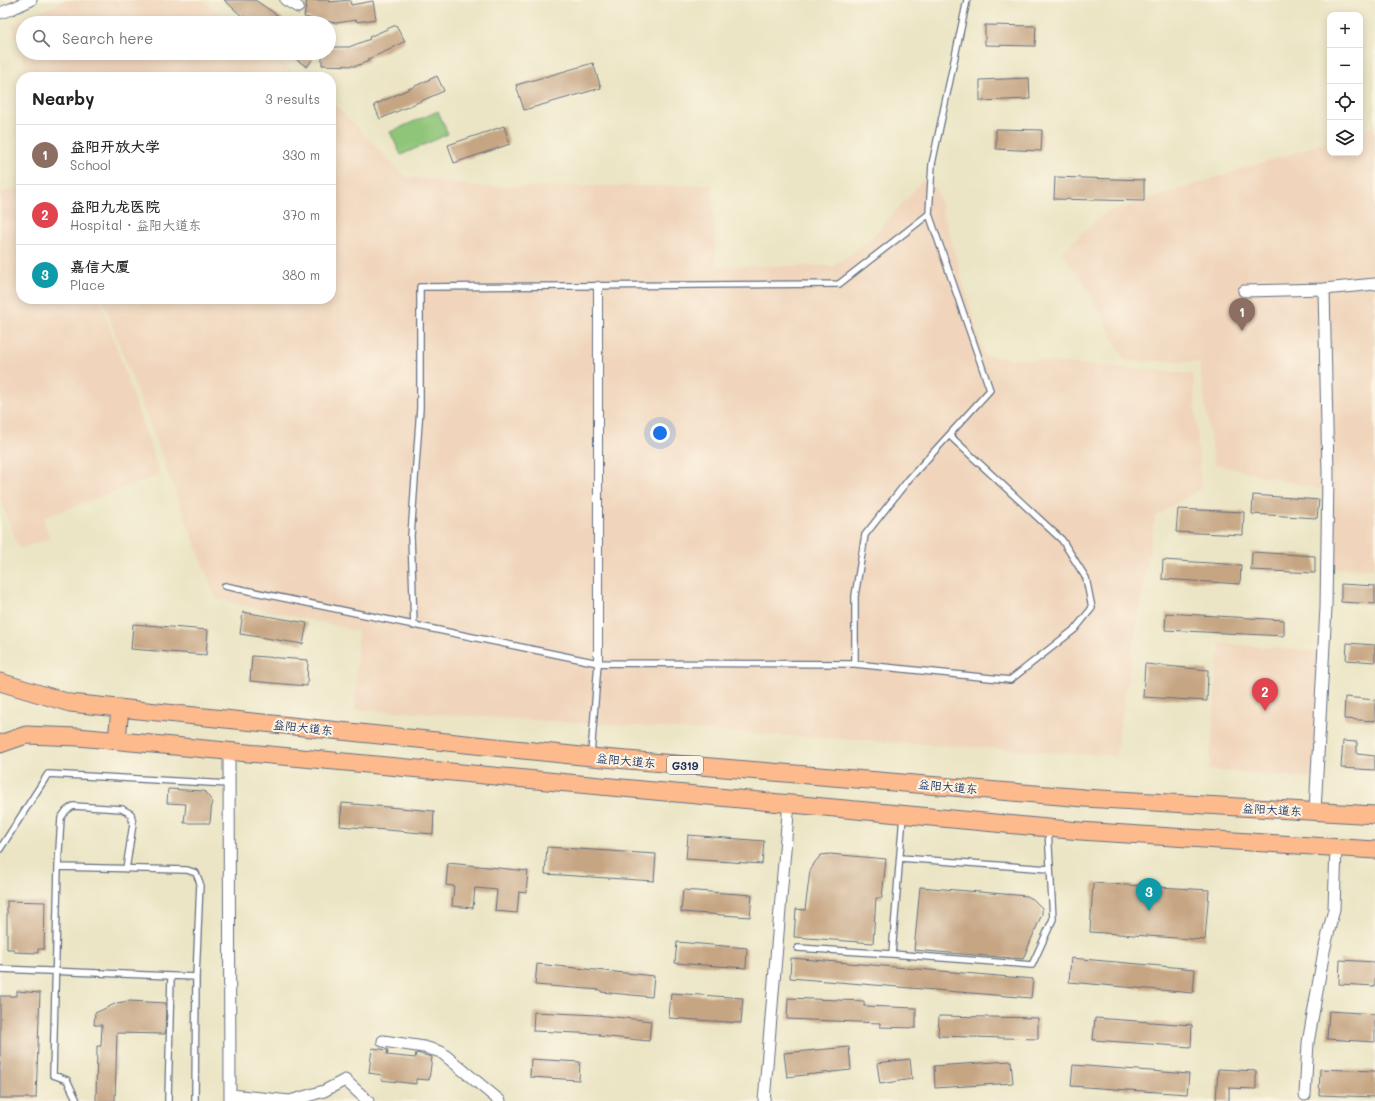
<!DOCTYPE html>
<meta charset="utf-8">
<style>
:root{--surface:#fff;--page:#f6f6f6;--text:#222;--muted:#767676;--line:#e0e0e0;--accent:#db2777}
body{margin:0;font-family:Mali,"LXGW WenKai TC",sans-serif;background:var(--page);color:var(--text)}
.controls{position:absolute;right:12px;top:12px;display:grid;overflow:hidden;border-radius:8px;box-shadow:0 2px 10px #0003}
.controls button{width:36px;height:36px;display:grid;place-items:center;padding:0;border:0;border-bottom:1px solid var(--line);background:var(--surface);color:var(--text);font:20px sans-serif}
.you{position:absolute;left:660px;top:433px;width:14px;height:14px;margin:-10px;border:3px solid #fff;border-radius:50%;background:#1a73e8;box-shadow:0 0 0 6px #1a73e833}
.badge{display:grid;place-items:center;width:26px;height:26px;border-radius:50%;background:var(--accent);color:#fff;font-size:13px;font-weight:700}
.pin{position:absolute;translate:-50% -33px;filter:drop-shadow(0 1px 2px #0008)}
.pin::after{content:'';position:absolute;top:21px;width:14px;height:12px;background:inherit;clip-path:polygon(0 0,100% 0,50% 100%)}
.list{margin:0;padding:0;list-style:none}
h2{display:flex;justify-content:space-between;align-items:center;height:52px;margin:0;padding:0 16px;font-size:17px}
h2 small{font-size:13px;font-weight:400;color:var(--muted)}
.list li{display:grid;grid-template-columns:26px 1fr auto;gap:12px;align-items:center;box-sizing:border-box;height:60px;padding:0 16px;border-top:1px solid var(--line)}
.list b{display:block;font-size:15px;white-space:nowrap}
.list p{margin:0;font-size:13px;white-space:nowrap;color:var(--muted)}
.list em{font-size:13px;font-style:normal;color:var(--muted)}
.icon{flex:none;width:22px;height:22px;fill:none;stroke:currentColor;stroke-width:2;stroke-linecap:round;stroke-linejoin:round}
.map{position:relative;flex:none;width:1375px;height:1101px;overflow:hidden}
.search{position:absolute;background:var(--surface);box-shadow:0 2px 10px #0003;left:16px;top:16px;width:320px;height:44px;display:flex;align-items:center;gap:10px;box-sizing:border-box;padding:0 14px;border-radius:22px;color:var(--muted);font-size:15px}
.panel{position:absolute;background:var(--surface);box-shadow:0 2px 10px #0003;left:16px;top:72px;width:320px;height:232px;border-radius:16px}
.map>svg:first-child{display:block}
</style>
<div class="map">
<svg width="1375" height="1101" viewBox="0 0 1375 1101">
<rect width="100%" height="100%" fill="#fcf5e5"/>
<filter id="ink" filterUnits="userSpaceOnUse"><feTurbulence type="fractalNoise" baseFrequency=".025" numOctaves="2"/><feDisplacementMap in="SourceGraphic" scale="8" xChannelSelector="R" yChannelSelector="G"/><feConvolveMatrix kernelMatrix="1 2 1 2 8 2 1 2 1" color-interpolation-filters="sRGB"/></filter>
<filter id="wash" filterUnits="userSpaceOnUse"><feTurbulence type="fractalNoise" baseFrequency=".012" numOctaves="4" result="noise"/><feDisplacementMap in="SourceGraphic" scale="16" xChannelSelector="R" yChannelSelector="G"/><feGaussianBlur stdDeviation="0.9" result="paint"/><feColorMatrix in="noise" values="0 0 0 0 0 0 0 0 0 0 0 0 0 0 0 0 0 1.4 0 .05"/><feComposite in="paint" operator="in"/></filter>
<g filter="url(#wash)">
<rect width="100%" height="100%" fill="#ebe5c5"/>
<path fill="#f0d5bc" d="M65 0H202L232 23H23V53H270L301 77H29L12 25Z
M331 101 406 177 487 187 712 185 716 266H833L870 240 923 180 936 188 984 356 1193 374 1201 488 1155 517 1115 756 355 709 358 631 216 599 102 299H331Z
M1374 127 1375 131V568L1335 569 1332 492 1214 464 1199 362 1125 361 1094 300 1062 251 1105 213 1330 141V153H1360V131Z
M21 188V299H100L160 475 43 518 50 539 19 549 0 498V192Z
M1220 643 1318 652 1315 778 1209 770Z"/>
<path fill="#8fc578" stroke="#557a6b" d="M438 111 448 134 401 155 390 132Z"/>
<g id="blocks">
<path fill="#c6a583" d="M224 0H255L289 23H254L244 16 243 17Z
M307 0H330L329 2 350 0 351 5 373 1 376 19 357 22 356 20 336 23 304 17Z
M396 25 405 41 391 49 368 59 369 61 356 66 322 65V53H329V47H349L370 39 369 37Z
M985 25 1036 26 1035 46 985 45Z
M287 53H317L307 67Z
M593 63 601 88 524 110 516 85Z
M437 76 444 91 380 119 374 105Z
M1029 78 1030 99 980 101V80Z
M504 126 510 144 454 163 448 145Z
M996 129 1042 130 1041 151 996 149Z
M1055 177 1144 180V201L1054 199Z
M1253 495 1319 500 1317 518 1252 514Z
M1178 509 1244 512 1243 535 1176 532Z
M1252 552 1315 556V573L1251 570Z
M1163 560 1241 565 1240 584 1162 579Z
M1341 584 1375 586V604L1341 602Z
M243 612 307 623 303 644 240 634Z
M1166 613 1284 620V636L1165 630Z
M133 624 208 630 206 655 131 649Z
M1347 643 1375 645V662L1346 660Z
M252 656 308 660 307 686 250 681Z
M1145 664 1208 670 1207 701 1143 697Z
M1345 697 1375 700V721L1344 719Z
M1343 741 1357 742V754L1375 756V770L1341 768Z
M168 789 204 791 212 801 210 823H184L186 804 167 803Z
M342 803 434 811 433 834 340 826Z
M688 835 764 841 762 864 686 859Z
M547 847 656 854 654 881 545 874Z
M830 854 886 859 882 898H876L873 943 794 937 796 909 805 910 810 871 815 862 821 855Z
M448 863 528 871 526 893 519 892 517 913 495 911 497 890 475 888 473 908 452 906 454 886 446 885Z
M1093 883 1209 890 1205 940 1090 932Z
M920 887 1027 896 1033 899 1042 908V914L1023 959 914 950Z
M683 890 752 895 750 917 681 912Z
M7 901 45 902 44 949H38V953L14 952V949H7Z
M677 942 747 948 746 968 675 963Z
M791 958 1033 979 1031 998 790 978Z
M1071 958 1195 969 1193 993 1069 982Z
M1340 960 1375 962V986L1339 984Z
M537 964 654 976 652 997 601 992V990L535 985Z
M17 991 40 993 36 1098H0V996H17Z
M671 993 743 998 741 1023 669 1018Z
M788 998 864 1001V1006L916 1008V1028L880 1027V1023L787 1019Z
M129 1001 166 1003 165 1034 117 1033 115 1101H96L97 1046H101L102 1025H94L95 1013 117 1003Z
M1329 1011 1375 1014V1042L1327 1039Z
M534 1012 597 1015 651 1021 649 1041 599 1036 600 1034 533 1031Z
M939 1016 1038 1018V1039L938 1036Z
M1095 1018 1192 1025 1191 1047 1093 1040Z
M849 1047 851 1070 787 1077 784 1053Z
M372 1048 388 1050 387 1055 415 1058 416 1053 432 1057 429 1080 416 1079V1084L381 1080 382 1075 369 1073Z
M531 1059 580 1062 579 1080 530 1077Z
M910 1059 912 1079 880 1084 877 1063Z
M1011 1061 1013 1083 935 1088 934 1066Z
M1073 1065 1189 1074 1187 1094 1071 1086Z
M1218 1069 1256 1071V1089L1229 1088V1101H1216Z
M1320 1069 1375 1071V1097L1319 1095Z"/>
</g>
</g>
<g filter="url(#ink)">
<use href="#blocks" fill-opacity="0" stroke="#646f82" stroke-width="1"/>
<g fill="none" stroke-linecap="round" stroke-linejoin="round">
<g stroke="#646f82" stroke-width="8">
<path id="service" d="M929 214 932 164 967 0
M225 586 598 663
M414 626 411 536 420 408V287L839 284 929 214 990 390 909 479 865 535 855 596V664
M591 755 598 663 855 664 1010 680 1075 629 1092 608 1086 578 1062 540 949 435
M0 849 48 774 229 784
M900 858 1049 869
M58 867 61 818 66 811 73 806 122 809 131 814 133 824 126 869
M798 948 892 954 903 816
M892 954 1032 965 1053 919 1048 830
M0 969 196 977 200 883 196 873 187 870 58 867 53 1075 67 1080 77 1101
M168 1101 171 976
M195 1101 196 977"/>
</g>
<g stroke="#646f82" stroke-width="10">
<path id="pedestrian" d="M598 286V663"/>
</g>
<g stroke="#646f82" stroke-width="13">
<path id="minor" d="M286 0 298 7
M0 13 11 9 31 0
M1244 291 1324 289 1375 284
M229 751 230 1101
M1315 811 1326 608 1328 473 1324 289
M383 1041 424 1047 441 1052 500 1101
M230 1095 290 1101 324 1091 345 1080 368 1101
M1305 1095 1308 1043 1324 951 1334 909 1336 847
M764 1101 789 802"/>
</g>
<g stroke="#646f82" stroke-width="19">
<path id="primary" d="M0 682 70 703 591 757 1084 798 1375 815
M117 740 120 708
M0 744 26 735 78 737 1080 831 1375 850"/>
</g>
<use href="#service" stroke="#fff" stroke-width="5.5"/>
<use href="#pedestrian" stroke="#fff" stroke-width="8"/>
<use href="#minor" stroke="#fff" stroke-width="11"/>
<use href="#primary" stroke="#fcba8d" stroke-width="17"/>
</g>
</g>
<g text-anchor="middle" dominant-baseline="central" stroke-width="4" stroke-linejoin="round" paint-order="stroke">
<rect fill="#fcf5e5" stroke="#5e6a86" stroke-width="1" x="667" y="756" width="36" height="18" rx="3"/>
<g font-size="11" font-weight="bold" fill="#1b2f5e">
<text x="685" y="765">G319</text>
</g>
<g font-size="12" fill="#1b2f5e" stroke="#fcf5e5">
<text transform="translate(303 727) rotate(6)">益阳大道东</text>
<text transform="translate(626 760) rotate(5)">益阳大道东</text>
<text transform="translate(948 786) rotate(5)">益阳大道东</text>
<text transform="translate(1272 809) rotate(3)">益阳大道东</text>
</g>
</g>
</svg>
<div class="controls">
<button>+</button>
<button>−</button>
<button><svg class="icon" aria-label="locate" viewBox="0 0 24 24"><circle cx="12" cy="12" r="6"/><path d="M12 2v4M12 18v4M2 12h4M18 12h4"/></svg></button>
<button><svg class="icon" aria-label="layers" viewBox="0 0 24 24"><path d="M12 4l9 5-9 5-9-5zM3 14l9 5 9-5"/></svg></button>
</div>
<div class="you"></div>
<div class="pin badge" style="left:1242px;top:331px;background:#8d6e63">1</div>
<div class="pin badge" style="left:1265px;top:711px;background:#e0444e">2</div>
<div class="pin badge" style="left:1149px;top:911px;background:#0f9aa8">3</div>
<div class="search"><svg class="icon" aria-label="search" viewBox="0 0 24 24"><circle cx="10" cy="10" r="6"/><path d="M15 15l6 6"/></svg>Search here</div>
<section class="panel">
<h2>Nearby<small>3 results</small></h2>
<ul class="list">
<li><span class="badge" style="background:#8d6e63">1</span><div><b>益阳开放大学</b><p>School</p></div><em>330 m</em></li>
<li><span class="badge" style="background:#e0444e">2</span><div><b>益阳九龙医院</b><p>Hospital · 益阳大道东</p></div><em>370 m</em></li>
<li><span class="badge" style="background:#0f9aa8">3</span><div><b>嘉信大厦</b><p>Place</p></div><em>380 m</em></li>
</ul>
</section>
</div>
